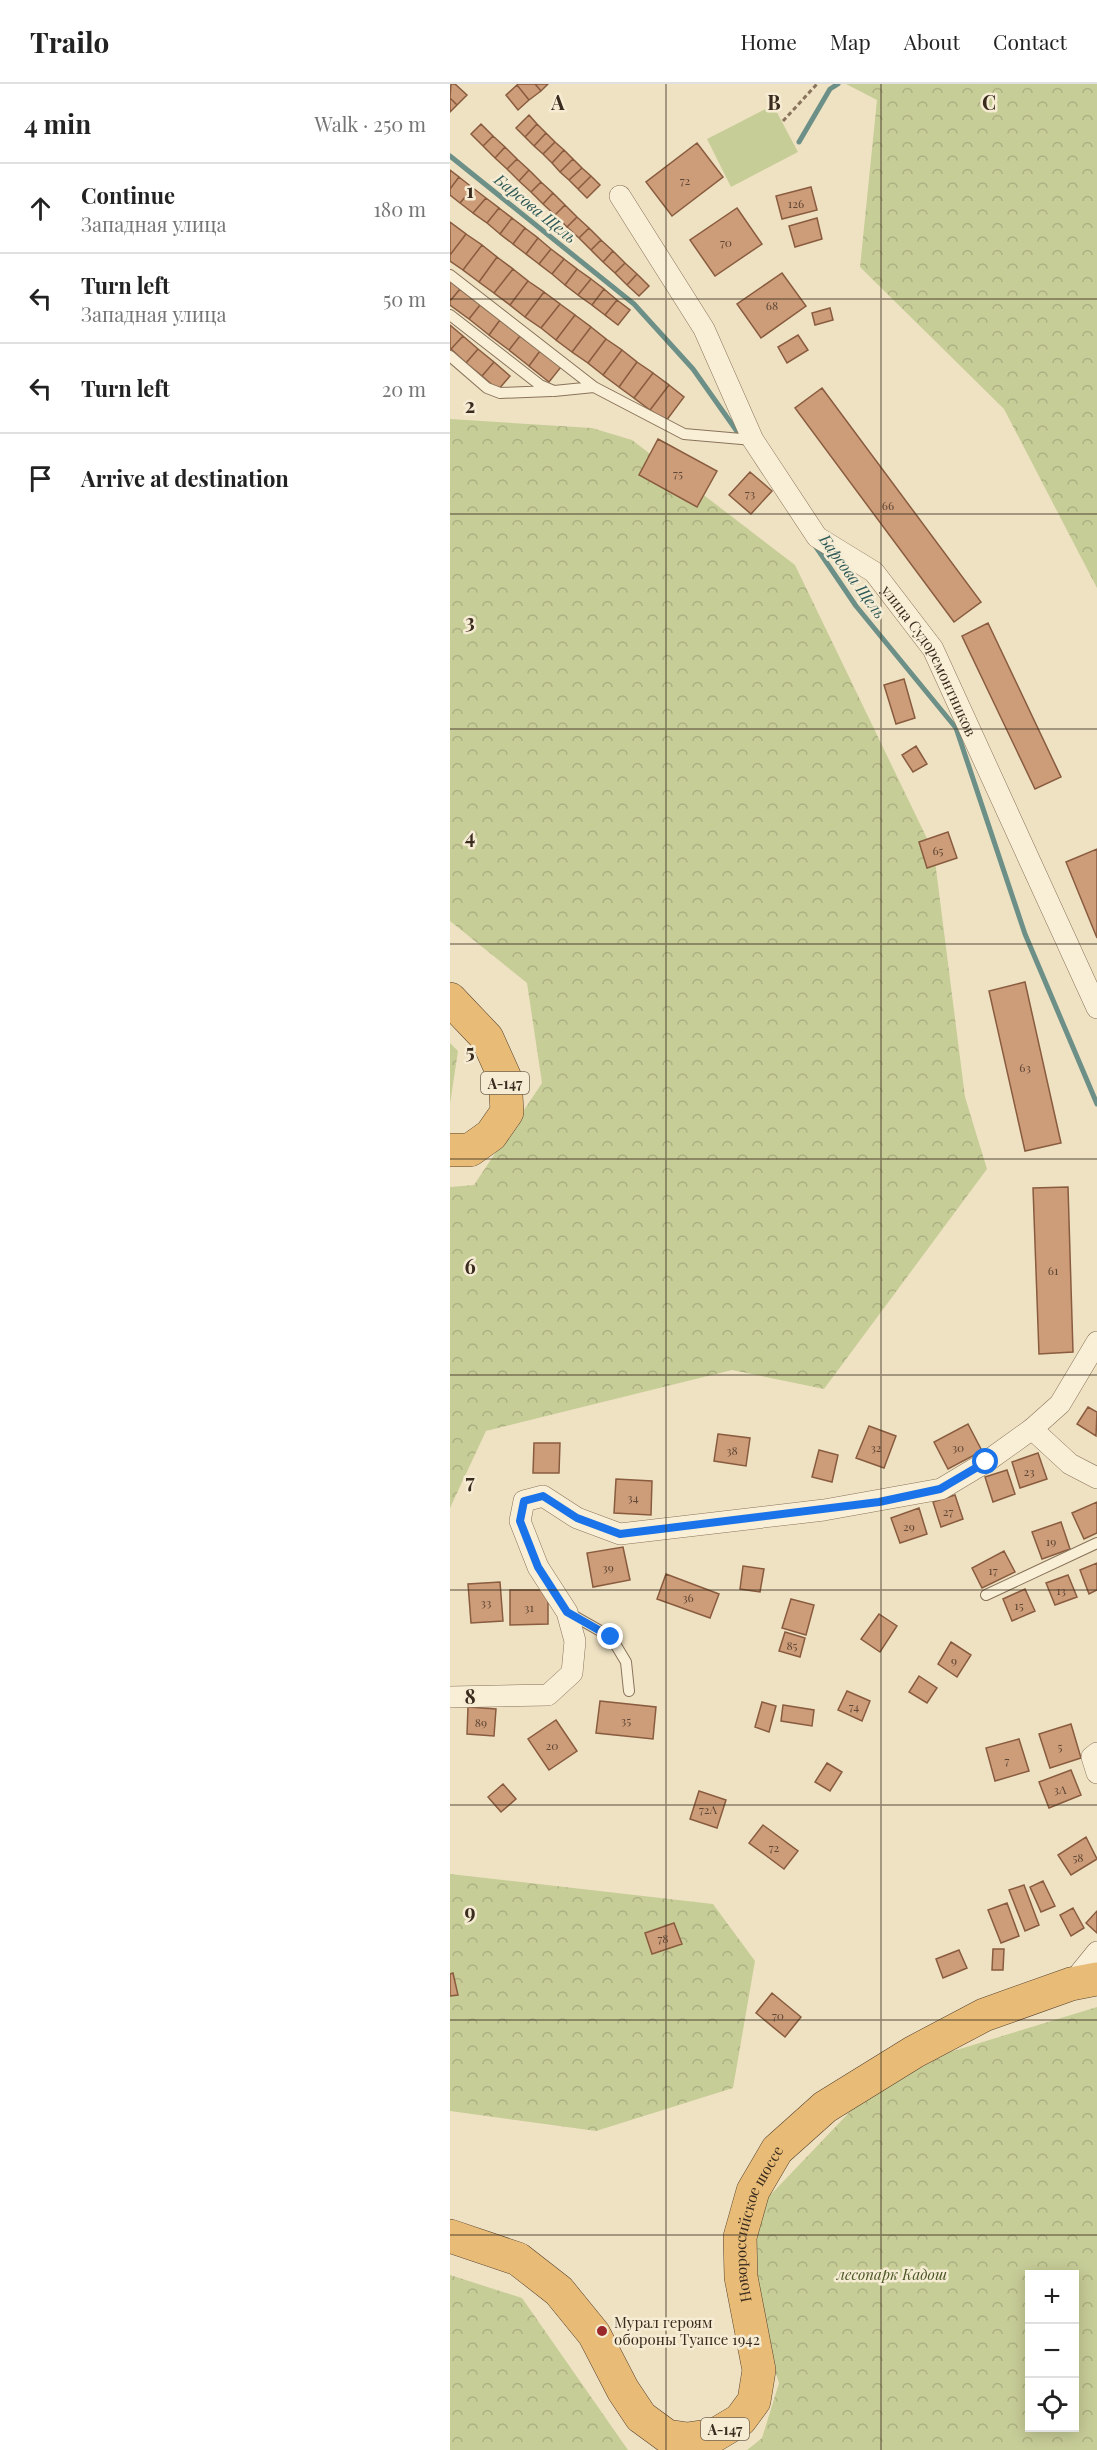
<!DOCTYPE html>
<meta charset="utf-8">
<style>
:root{--surface:#fff;--page:#f2f2f2;--text:#222;--muted:#767676;--line:#e0e0e0}
body{margin:0;font-family:"Playfair Display",serif;background:var(--page);color:var(--text)}
.controls{position:absolute;right:18px;bottom:18px;display:grid;overflow:hidden;border-radius:0px;box-shadow:0 3px 15px #0003}
.controls button{width:54px;height:54px;display:grid;place-items:center;padding:0;border:0;border-bottom:2px solid var(--line);background:var(--surface);color:var(--text);font:30px sans-serif}
.stop{position:absolute;width:18px;height:18px;margin:-14px;border:4px solid #1a73e8;border-radius:50%;background:#fff}
.stop.end{background:#1a73e8;border-color:#fff;box-shadow:0 2px 6px #0008}
.list{margin:0;padding:0;list-style:none}
h2{display:flex;justify-content:space-between;align-items:center;height:78px;margin:0;padding:0 24px;font-size:26px}
h2 small{font-size:20px;font-weight:400;color:var(--muted)}
.list li{display:grid;grid-template-columns:39px 1fr auto;gap:18px;align-items:center;box-sizing:border-box;height:90px;padding:0 24px;border-top:2px solid var(--line)}
.list b{display:block;font-size:22px;white-space:nowrap}
.list p{margin:0;font-size:20px;white-space:nowrap;color:var(--muted)}
.list em{font-size:20px;font-style:normal;color:var(--muted)}
.icon{flex:none;width:33px;height:33px;fill:none;stroke:currentColor;stroke-width:2;stroke-linecap:round;stroke-linejoin:round}
.map{position:relative;flex:none;width:647px;height:2366px;overflow:hidden}
header{display:flex;align-items:center;gap:36px;box-sizing:border-box;height:84px;padding:0 30px;background:var(--surface);border-bottom:2px solid var(--line)}
header strong{font-size:28px}
nav{display:flex;gap:33px;margin-inline-start:auto;font-size:21px}
main{display:flex}
aside{flex:1;background:var(--surface)}
.map>svg:first-child{display:block}
</style>
<header>
<strong>Trailo</strong>
<nav><a>Home</a><a>Map</a><a>About</a><a>Contact</a></nav>
</header>
<main>
<aside>
<h2>4 min<small>Walk · 250 m</small></h2>
<ul class="list">
<li><svg class="icon" aria-label="ahead" viewBox="0 0 24 24"><path d="M12 20V5M6 11l6-6 6 6"/></svg><div><b>Continue</b><p>Западная улица</p></div><em>180 m</em></li>
<li><svg class="icon" aria-label="left" viewBox="0 0 24 24"><path d="M17 20v-9H6M10 6l-5 5 5 5"/></svg><div><b>Turn left</b><p>Западная улица</p></div><em>50 m</em></li>
<li><svg class="icon" aria-label="left" viewBox="0 0 24 24"><path d="M17 20v-9H6M10 6l-5 5 5 5"/></svg><div><b>Turn left</b></div><em>20 m</em></li>
<li><svg class="icon" aria-label="arrive" viewBox="0 0 24 24"><path d="M6 21V4h12l-3 4 3 4H6"/></svg><div><b>Arrive at destination</b></div></li>
</ul>
</aside>
<div class="map">
<svg width="647" height="2366" viewBox="0 0 647 2366">
<defs>
<pattern id="forest-crowns" width="20" height="18" patternUnits="userSpaceOnUse" patternTransform="scale(1.5)"><rect width="20" height="18" fill="#c7cd97"/><path d="M2 6a3 3 0 1 1 6 0M12 15a3 3 0 1 1 6 0" fill="none" stroke="#acb082"/></pattern>
</defs>
<rect width="100%" height="100%" fill="#efe2c3"/>
<path fill="url(#forest-crowns)" fill-rule="evenodd" d="M396 0H647V504L554 325 410 183 427 16Z
M0 335 142 344 182 356 345 481 484 769 515 1013 537 1085 374 1305 282 1286 36 1347 0 1424V1103L24 1101 92 999 77 899 0 837Z
M0 959 8 967 0 1020Z
M0 1790 263 1820 305 1877 283 2004 146 2047 0 2027Z
M647 1923V2366H297L312 2354 329 2299 303 2218 306 2126 412 2015 500 1968ZM580 2190H624V2344H580Z
M0 2191 72 2214 178 2366H0Z"/>
<path fill="#c7cd97" d="M323 21 348 68 281 103 257 55Z"/>
<g fill="none" stroke-linecap="round" stroke-linejoin="round">
<path stroke="#6c9087" stroke-width="5" d="M349 58 380 5 388 0
M0 72 184 220 243 285 291 353
M364 460 406 522 506 644 575 850 647 1020"/>
</g>
<path fill="#cd9c79" stroke="#895c3f" stroke-width="1.5" d="M1 0H5L17 11 7 21 0 14Z
M68 0H85L91 7 79 16 67 1Z
M85 0H98L91 7Z
M67 1 79 16 68 26 56 11Z
M0 14 7 21 0 28Z
M79 31 87 40 75 53 66 44Z
M31 40 43 52 33 62 21 50Z
M87 40 96 49 84 62 75 53Z
M96 49 105 58 93 70 84 62Z
M43 52 55 63 45 74 33 62Z
M105 58 114 66 102 79 93 70Z
M247 59 273 93 222 132 196 98Z
M55 63 67 75 57 85 45 74Z
M114 66 123 75 110 88 102 79Z
M67 75 79 86 69 97 57 85Z
M123 75 132 84 119 96 110 88Z
M132 84 141 92 128 105 119 96Z
M0 86 9 93 0 105Z
M79 86 91 98 81 108 69 97Z
M141 92 150 101 137 114 128 105Z
M9 93 23 104 10 119 0 111V105Z
M91 98 103 109 93 120 81 108Z
M361 103 367 126 332 135 326 112Z
M23 104 36 114 23 129 10 119Z
M103 109 115 121 105 131 93 120Z
M36 114 49 124 37 139 23 129Z
M115 121 127 133 117 143 105 131Z
M49 124 62 134 50 150 37 139Z
M287 124 312 160 265 192 240 156Z
M127 133 139 144 129 154 117 143Z
M62 134 75 144 63 160 50 150Z
M367 134 372 155 345 163 339 142Z
M0 138 16 150 0 171Z
M75 144 88 154 76 170 63 160Z
M139 144 151 156 141 166 129 154Z
M16 150 32 161 13 186 0 177V171Z
M88 154 101 165 89 180 76 170Z
M151 156 163 167 153 178 141 166Z
M32 161 47 173 29 198 13 186Z
M101 165 114 175 102 190 89 180Z
M163 167 175 179 165 189 153 178Z
M47 173 63 185 44 209 29 198Z
M114 175 127 185 115 201 102 190Z
M175 179 187 190 177 201 165 189Z
M63 185 78 197 60 221 44 209Z
M127 185 141 195 128 211 115 201Z
M332 189 356 222 311 254 287 220Z
M187 190 199 202 189 212 177 201Z
M141 195 154 205 142 221 128 211Z
M0 197 10 205 0 217Z
M78 197 94 208 75 233 60 221Z
M10 205 30 221 19 235 0 221V217Z
M154 205 167 216 155 231 142 221Z
M94 208 110 220 91 244 75 233Z
M167 216 180 226 168 241 155 231Z
M110 220 125 231 106 256 91 244Z
M30 221 50 236 39 251 19 235Z
M380 224 383 236 365 241 362 229Z
M125 231 141 243 122 268 106 256Z
M50 236 70 252 59 266 39 251Z
M0 241 13 252 1 265H0Z
M141 243 156 255 138 279 122 268Z
M348 251 358 266 337 279 328 263Z
M13 252 28 265 16 279 1 265Z
M70 252 90 267 79 282 59 266Z
M156 255 172 266 153 291 138 279Z
M28 265 44 278 32 292 16 279Z
M172 266 187 278 169 303 153 291Z
M90 267 111 283 99 298 79 282Z
M44 278 60 292 48 306 32 292Z
M187 278 203 289 184 314 169 303Z
M203 289 219 301 200 326 184 314Z
M219 301 234 313 216 337 200 326Z
M372 304 531 518 504 538 345 324Z
M208 355 267 387 247 423 189 391Z
M300 388 322 407 301 430 279 411Z
M538 539 611 693 585 705 512 552Z
M454 595 465 634 446 640 434 601Z
M466 662 477 680 463 688 452 671Z
M498 748 507 774 477 784 469 758Z
M647 765V854L616 778Z
M575 898 611 1059 575 1067 539 907Z
M618 1103 623 1268 589 1270 583 1104Z
M638 1323 647 1328 646 1352 627 1340Z
M518 1340 532 1367 498 1385 484 1358Z
M419 1342 446 1352 434 1384 406 1374Z
M268 1350 300 1354 296 1382 264 1377Z
M84 1359H110L109 1389H83Z
M369 1366 388 1371 382 1398 362 1393Z
M588 1369 597 1395 570 1404 562 1378Z
M557 1386 565 1410 543 1418 535 1393Z
M166 1395 202 1397 201 1431 164 1429Z
M505 1411 513 1435 491 1443 483 1418Z
M647 1418V1449L634 1455 622 1429Z
M469 1424 477 1450 450 1459 441 1434Z
M611 1438 620 1465 592 1475 582 1448Z
M173 1463 180 1496 143 1503 137 1469Z
M554 1467 565 1488 532 1504 522 1484Z
M647 1479V1506L639 1510 630 1486Z
M293 1482 314 1485 310 1508 290 1505Z
M216 1490 269 1510 260 1534 207 1515Z
M618 1491 627 1513 605 1521 596 1499Z
M50 1498 53 1537 21 1539 18 1500Z
M575 1505 585 1527 562 1537 553 1515Z
M60 1506H98V1540L60 1541Z
M341 1515 364 1521 356 1551 332 1544Z
M429 1530 447 1542 430 1568 411 1555Z
M335 1548 355 1554 350 1573 329 1567Z
M501 1558 521 1571 507 1593 488 1580Z
M469 1592 487 1604 477 1619 459 1608Z
M397 1607 420 1617 412 1637 388 1626Z
M150 1617 206 1623 203 1655 146 1649Z
M312 1618 326 1622 319 1648 305 1643Z
M333 1621 364 1626 362 1642 331 1637Z
M18 1623 46 1625 44 1652 17 1650Z
M106 1636 127 1667 99 1686 78 1655Z
M621 1640 631 1674 600 1684 589 1650Z
M569 1655 579 1687 545 1697 536 1664Z
M377 1679 392 1688 380 1707 365 1698Z
M621 1686 631 1711 599 1724 589 1698Z
M53 1700 66 1715 51 1728 38 1713Z
M249 1707 276 1716 267 1744 240 1735Z
M313 1741 348 1767 334 1785 299 1759Z
M636 1753 647 1775 621 1791 608 1771Z
M593 1797 605 1822 591 1828 580 1803Z
M574 1801 589 1841 575 1847 559 1806Z
M557 1819 569 1852 551 1859 538 1826Z
M623 1824 634 1844 621 1852 610 1831Z
M647 1827V1849L636 1839Z
M224 1839 232 1860 202 1870 195 1849Z
M543 1865H554L553 1886H542Z
M509 1866 517 1884 493 1894 486 1875Z
M3 1889 8 1911 0 1912V1890Z
M322 1909 351 1933 335 1953 306 1929Z"/>
<g fill="none" stroke-linecap="round" stroke-linejoin="round">
<g stroke="#89735a" stroke-width="12">
<path id="service" d="M0 191 144 303 234 350 303 356
M0 231 90 301 104 307 144 303
M0 272 37 304 50 309 101 307
M536 1511 647 1459
M117 1528 161 1553 176 1578 179 1607"/>
</g>
<g stroke="#89735a" stroke-width="22">
<g id="minor">
<path id="s1" d="M170 112 254 245 303 356 367 453 424 488 483 565 647 924"/>
<path d="M582 1345 620 1380 647 1394"/>
<path d="M0 1613 98 1611 122 1589 125 1557 117 1528 88 1483 70 1437 74 1417 93 1412 127 1434 170 1450 374 1426 491 1405 536 1378 582 1345 610 1320 647 1258"/>
<path d="M647 1669 642 1673 647 1689"/>
<path d="M621 1900 647 1868"/>
</g>
</g>
<g stroke="#57412e" stroke-width="34">
<g id="trunk">
<path d="M0 915 37 954 55 994 57 1028 41 1051 20 1066H0"/>
<path id="s2" d="M0 2152 68 2175 109 2207 144 2250 173 2306 191 2333 217 2352 237 2355 265 2351 290 2336 304 2317 309 2286 291 2193 290 2153 303 2107 327 2066 375 2023 464 1968 534 1931 621 1900 647 1895"/>
</g>
</g>
<path stroke="#89735a" stroke-width="3" stroke-dasharray="4.5 3" stroke-linecap="butt" d="M333 37 367 0"/>
<use href="#service" stroke="#f9efd7" stroke-width="10"/>
<use href="#minor" stroke="#f9efd7" stroke-width="21"/>
<use href="#trunk" stroke="#e8bc77" stroke-width="33"/>
</g>
<g fill="none" stroke-linecap="round" stroke-linejoin="round">
<path stroke="#1a73e8" stroke-width="8" d="M161 1553 117 1528 88 1483 70 1437 74 1417 93 1412 127 1434 170 1450 429 1418 490 1405 536 1378"/>
</g>
<path fill="none" stroke="#392b1e" stroke-width="1.5" stroke-opacity="0.55" d="M216 0V2366M431 0V2366M0 215H647M0 430H647M0 645H647M0 860H647M0 1075H647M0 1291H647M0 1506H647M0 1721H647M0 1936H647M0 2151H647"/>
<circle fill="#99292a" stroke="#f6ecd3" stroke-width="2" cx="152" cy="2247" r="6"/>
<g text-anchor="middle" dominant-baseline="central" stroke-width="5" stroke-linejoin="round" paint-order="stroke">
<g font-size="12" fill="#5e4735">
<text x="235" y="96">72</text>
<text x="346" y="119">126</text>
<text x="276" y="158">70</text>
<text x="322" y="221">68</text>
<text x="228" y="389">75</text>
<text x="300" y="409">73</text>
<text x="438" y="421">66</text>
<text x="488" y="766">65</text>
<text x="575" y="983">63</text>
<text x="603" y="1186">61</text>
<text x="426" y="1363">32</text>
<text x="508" y="1363">30</text>
<text x="282" y="1366">38</text>
<text x="579" y="1387">23</text>
<text x="183" y="1413">34</text>
<text x="498" y="1427">27</text>
<text x="459" y="1442">29</text>
<text x="601" y="1457">19</text>
<text x="158" y="1483">39</text>
<text x="543" y="1486">17</text>
<text x="611" y="1506">13</text>
<text x="238" y="1513">36</text>
<text x="36" y="1518">33</text>
<text x="569" y="1521">15</text>
<text x="79" y="1523">31</text>
<text x="342" y="1561">85</text>
<text x="504" y="1576">9</text>
<text x="404" y="1622">74</text>
<text x="176" y="1636">35</text>
<text x="31" y="1638">89</text>
<text x="102" y="1661">20</text>
<text x="610" y="1662">5</text>
<text x="557" y="1676">7</text>
<text x="610" y="1705">3А</text>
<text x="258" y="1725">72А</text>
<text x="324" y="1763">72</text>
<text x="628" y="1773">58</text>
<text x="213" y="1854">78</text>
<text x="328" y="1931">70</text>
</g>
<g fill="#f6ecd3" stroke="#726554" stroke-width="1.5">
<rect x="31" y="988" width="48" height="22" rx="4.5"/>
<rect x="251" y="2334" width="48" height="22" rx="4.5"/>
</g>
<g font-size="14" font-weight="bold" fill="#392b1e">
<text x="55" y="999">А-147</text>
<text x="275" y="2345">А-147</text>
</g>
<g font-size="15" fill="#392b1e" stroke="#f6ecd3">
<text stroke="none"><textPath href="#s1" startOffset="567">улица Судоремонтников</textPath></text>
<text stroke="none"><textPath href="#s2" startOffset="591">Новороссийское шоссе</textPath></text>
</g>
<g font-size="15" font-style="italic" fill="#4a5624" stroke="#f6ecd3">
<text x="442" y="2190">лесопарк Кадош</text>
</g>
<g font-size="15" fill="#392b1e" stroke="#f6ecd3" text-anchor="start">
<text x="164" y="2238">Мурал героям<tspan x="164" dy="17">обороны Туапсе 1942</tspan></text>
</g>
<g font-size="16" font-style="italic" fill="#2d5956" stroke="#f6ecd3">
<text transform="translate(86 124) rotate(39)">Барсова Щель</text>
<text transform="translate(403 492) rotate(54)">Барсова Щель</text>
</g>
</g>
<g font-size="20" text-anchor="middle" font-weight="bold" fill="#392b1e" stroke="#f6ecd3" stroke-width="5" stroke-linejoin="round" paint-order="stroke">
<text x="108" y="26">A</text>
<text x="324" y="26">B</text>
<text x="539" y="26">C</text>
<text x="20" y="114">1</text>
<text x="20" y="329">2</text>
<text x="20" y="545">3</text>
<text x="20" y="760">4</text>
<text x="20" y="975">5</text>
<text x="20" y="1190">6</text>
<text x="20" y="1405">7</text>
<text x="20" y="1620">8</text>
<text x="20" y="1835">9</text>
</g>
</svg>
<div class="controls">
<button>+</button>
<button>−</button>
<button><svg class="icon" aria-label="locate" viewBox="0 0 24 24"><circle cx="12" cy="12" r="6"/><path d="M12 2v4M12 18v4M2 12h4M18 12h4"/></svg></button>
</div>
<div class="stop" style="left:536px;top:1378px"></div>
<div class="stop end" style="left:161px;top:1553px"></div>
</div>
</main>
